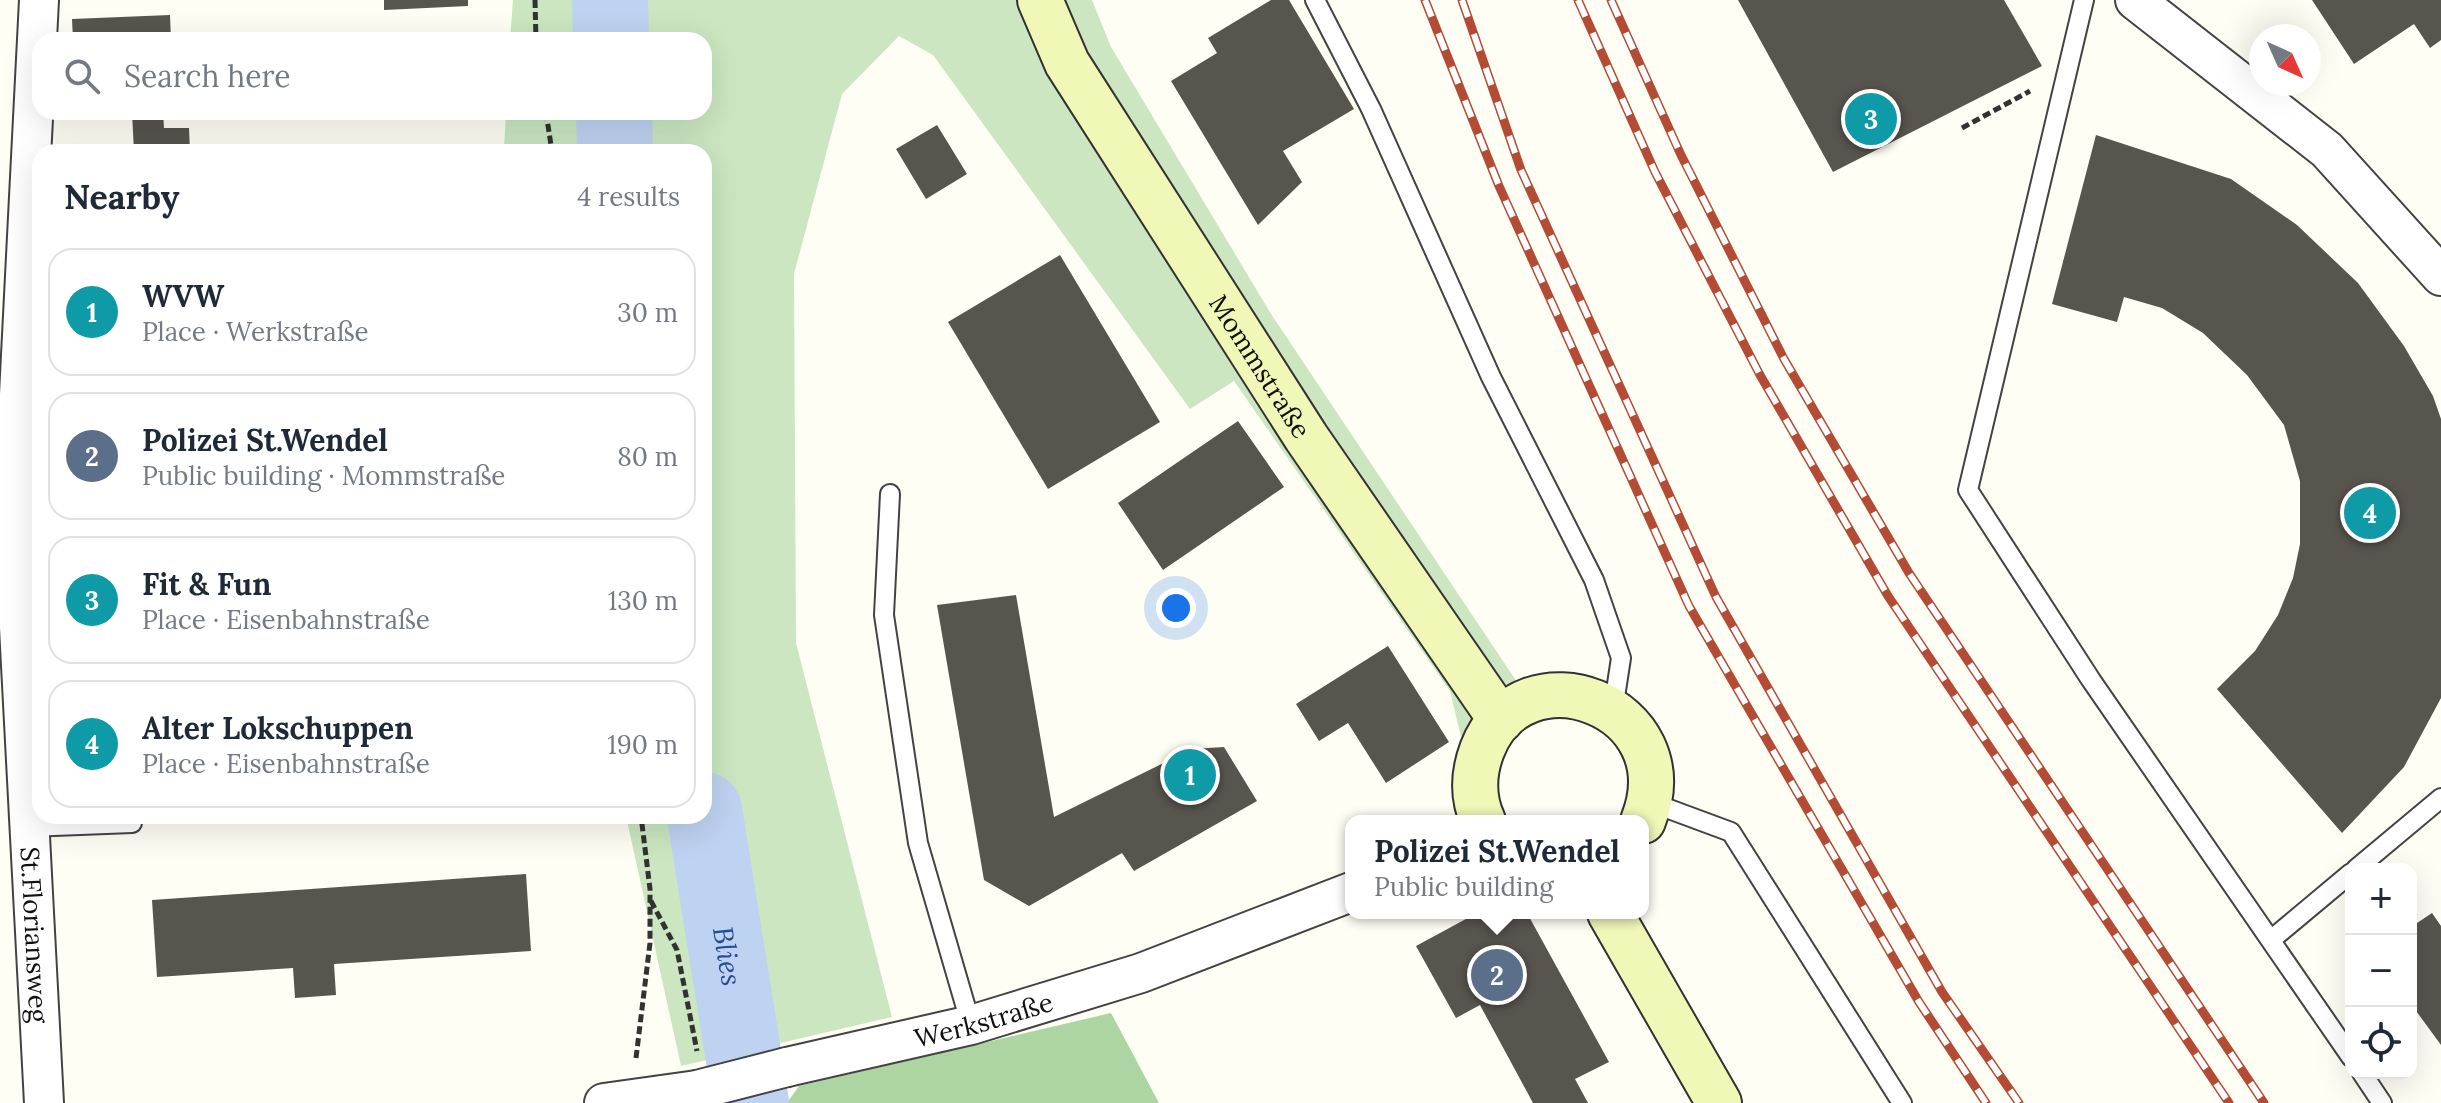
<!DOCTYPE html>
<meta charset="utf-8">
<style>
:root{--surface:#fff;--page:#f6f6f7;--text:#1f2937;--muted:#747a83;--line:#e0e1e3;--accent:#d93025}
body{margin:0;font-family:Lora,serif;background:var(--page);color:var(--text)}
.controls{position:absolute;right:24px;bottom:24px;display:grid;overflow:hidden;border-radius:16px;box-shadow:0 8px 32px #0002}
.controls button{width:72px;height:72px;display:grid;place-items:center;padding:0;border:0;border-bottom:2px solid var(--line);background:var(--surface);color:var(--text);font:40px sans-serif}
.compass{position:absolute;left:2249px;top:24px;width:72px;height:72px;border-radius:50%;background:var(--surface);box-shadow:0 8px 32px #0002;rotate:135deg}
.you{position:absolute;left:1176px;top:608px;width:28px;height:28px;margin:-20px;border:6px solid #fff;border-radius:50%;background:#1a73e8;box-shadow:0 0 0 12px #1a73e833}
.badge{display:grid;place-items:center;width:52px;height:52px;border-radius:50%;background:var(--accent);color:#fff;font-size:26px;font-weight:700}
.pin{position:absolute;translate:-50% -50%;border:4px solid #fff;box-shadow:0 2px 8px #0006}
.popup{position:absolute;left:1345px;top:815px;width:304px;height:104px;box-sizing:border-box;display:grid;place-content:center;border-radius:16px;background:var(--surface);filter:drop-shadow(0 2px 6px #0005);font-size:26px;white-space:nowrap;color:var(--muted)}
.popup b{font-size:30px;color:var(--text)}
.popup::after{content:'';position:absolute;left:50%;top:100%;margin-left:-16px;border:16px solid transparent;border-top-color:var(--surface)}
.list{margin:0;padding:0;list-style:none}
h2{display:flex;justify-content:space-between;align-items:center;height:104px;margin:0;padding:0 32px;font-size:34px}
h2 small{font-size:26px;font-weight:400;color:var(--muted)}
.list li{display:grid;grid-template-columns:52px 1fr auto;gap:24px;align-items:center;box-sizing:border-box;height:128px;margin:0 16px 16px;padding:0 16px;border:2px solid var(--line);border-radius:24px}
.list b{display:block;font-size:30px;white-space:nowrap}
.list p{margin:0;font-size:26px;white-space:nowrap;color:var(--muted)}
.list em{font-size:26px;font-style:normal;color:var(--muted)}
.icon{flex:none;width:44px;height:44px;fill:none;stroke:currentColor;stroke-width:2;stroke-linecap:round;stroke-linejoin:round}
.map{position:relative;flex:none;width:2441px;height:1103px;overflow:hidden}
.search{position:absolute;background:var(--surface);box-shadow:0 8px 32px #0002;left:32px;top:32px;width:680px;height:88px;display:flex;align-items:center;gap:20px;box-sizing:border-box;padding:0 28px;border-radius:24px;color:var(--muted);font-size:30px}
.panel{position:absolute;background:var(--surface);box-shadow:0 8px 32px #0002;left:32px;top:144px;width:680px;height:680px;border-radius:24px}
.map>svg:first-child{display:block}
</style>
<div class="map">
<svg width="2441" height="1103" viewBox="0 0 2441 1103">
<rect width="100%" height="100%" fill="#fefef5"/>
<path fill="#cbe6c1" d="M513 0H1092L1111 47 1271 314 1521 688 1461 737 1450 691 1234 381 1190 409 933 55 899 36 842 94 794 274 796 643 892 1017 681 1066 626 816H704V152L504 149 506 112H704V40H510Z"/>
<path fill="#add5a1" d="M1111 1013 1159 1103H787L799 1086Z"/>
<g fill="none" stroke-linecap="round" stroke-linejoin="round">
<g stroke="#bed2f1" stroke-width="76">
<path d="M610 0 611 40"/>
<path d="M614 112 615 152"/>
<path id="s1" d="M704 810 751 1103"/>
</g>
</g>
<path fill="#58544e" d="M384 0H468V6L384 10Z
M1271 0H1289L1354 109 1283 151 1302 182 1258 225 1171 81 1217 53 1208 38Z
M1738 0H2004L2042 66 1833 172Z
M2312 0H2441V40L2430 48 2414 24 2354 64Z
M170 15 171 40H73L72 19Z
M132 112H163L164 128H189L190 152H134Z
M937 125 967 174 926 199 896 149Z
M2096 135 2231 179 2297 225 2358 283 2404 346 2433 396 2441 419V698L2404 767 2342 833 2217 689 2255 651 2278 615 2293 578 2300 544V481L2284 425 2247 375 2203 333 2162 308 2124 297 2117 322 2052 304Z
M1060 255 1160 422 1048 489 948 322Z
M1238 421 1284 487 1163 570 1118 503Z
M1016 595 1054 817 1192 749 1224 747 1257 801 1134 871 1122 853 1029 906 984 880 937 605Z
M1388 646 1449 742 1386 783 1348 723 1319 741 1296 704Z
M526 874 531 951 334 964 336 995 295 998 293 968 157 977 152 900Z
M1477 913H1527L1609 1062 1575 1079 1588 1103H1533L1480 1005 1456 1018 1416 946Z
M2432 913 2441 926V1045L2411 1004V927Z"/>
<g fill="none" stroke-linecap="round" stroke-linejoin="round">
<g stroke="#434343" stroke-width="22">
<path id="service" d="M1315 0 1371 109 1491 377 1594 580 1621 658 1613 710
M2084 0 1968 490 2091 680 2351 1057
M890 494 884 615 918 843 971 1025
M1650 802 1731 832 1902 1103
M28 827 132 823
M2356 869 2441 798
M2272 939 2351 873
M2362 1073 2382 1103"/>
</g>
<g stroke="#434343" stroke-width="42">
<g id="minor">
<path id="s2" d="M39 0 13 513 44 1103"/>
<path d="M2135 0 2327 150 2441 276"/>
<path id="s3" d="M787 1067 971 1025 1141 973 1351 892"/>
<path d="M604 1103 697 1090"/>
</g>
</g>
<g stroke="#323232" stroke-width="48">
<g id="secondary">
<path id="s4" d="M1040 0 1067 63 1306 437 1501 720"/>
<path d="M1483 821C1472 797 1473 774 1482 750 1522 644 1689 705 1643 821"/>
<path d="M1610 913 1719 1103"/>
</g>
</g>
<path stroke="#323232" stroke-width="5" stroke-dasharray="8 4" stroke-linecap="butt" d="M535 0 536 40
M546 112 552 152
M1962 128 2030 91
M651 901 677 950 697 1051
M636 1058 650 943V889L641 816"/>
<use href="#service" stroke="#fff" stroke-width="18"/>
<use href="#minor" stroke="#fff" stroke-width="38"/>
<use href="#secondary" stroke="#f0f7b7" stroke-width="44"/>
<g stroke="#b44c35" stroke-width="9">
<path id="rail" d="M1425 0 1499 186 1689 606 1919 1002 1986 1103
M1462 0 1521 170 1716 597 1942 992 2019 1103
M1578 0 1655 172 1760 375 1888 596 2229 1103
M1611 0 1681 155 1784 359 1909 573 2264 1103"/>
</g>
<use href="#rail" stroke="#fff" stroke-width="6" stroke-dasharray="18" stroke-linecap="butt"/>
<g stroke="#434343" stroke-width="42" stroke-linecap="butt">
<path id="minor-bridge" d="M697 1090 787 1067"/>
</g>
<use href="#minor-bridge" stroke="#fff" stroke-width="38"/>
</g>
<g text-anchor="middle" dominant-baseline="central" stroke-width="8" stroke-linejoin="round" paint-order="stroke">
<g font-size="26" fill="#101010" stroke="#fff">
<text stroke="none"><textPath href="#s4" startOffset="428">Mommstraße</textPath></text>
<text stroke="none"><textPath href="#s2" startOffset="936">St.Floriansweg</textPath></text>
<text stroke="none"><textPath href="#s3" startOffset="202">Werkstraße</textPath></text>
</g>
<g font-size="28" font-style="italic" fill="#254b97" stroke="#fff">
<text stroke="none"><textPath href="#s1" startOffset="148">Blies</textPath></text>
</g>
</g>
</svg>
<div class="controls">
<button>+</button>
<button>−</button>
<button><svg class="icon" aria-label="locate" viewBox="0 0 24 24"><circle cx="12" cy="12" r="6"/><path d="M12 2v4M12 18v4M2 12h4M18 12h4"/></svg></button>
</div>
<svg class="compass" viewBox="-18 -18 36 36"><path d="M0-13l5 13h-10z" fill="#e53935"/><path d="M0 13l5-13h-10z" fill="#747a83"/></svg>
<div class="you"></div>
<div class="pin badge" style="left:1190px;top:775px;background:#0f9aa8">1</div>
<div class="pin badge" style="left:1497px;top:975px;background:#5c6f8a">2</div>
<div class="popup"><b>Polizei St.Wendel</b>Public building</div>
<div class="pin badge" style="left:1871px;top:119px;background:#0f9aa8">3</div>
<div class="pin badge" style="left:2370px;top:513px;background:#0f9aa8">4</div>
<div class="search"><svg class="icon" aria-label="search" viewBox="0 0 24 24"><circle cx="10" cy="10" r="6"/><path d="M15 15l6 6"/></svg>Search here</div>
<section class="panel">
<h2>Nearby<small>4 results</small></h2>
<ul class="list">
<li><span class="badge" style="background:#0f9aa8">1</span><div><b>WVW</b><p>Place · Werkstraße</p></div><em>30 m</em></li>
<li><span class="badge" style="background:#5c6f8a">2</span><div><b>Polizei St.Wendel</b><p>Public building · Mommstraße</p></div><em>80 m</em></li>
<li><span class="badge" style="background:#0f9aa8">3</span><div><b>Fit &amp; Fun</b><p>Place · Eisenbahnstraße</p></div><em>130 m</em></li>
<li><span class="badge" style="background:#0f9aa8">4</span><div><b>Alter Lokschuppen</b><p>Place · Eisenbahnstraße</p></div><em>190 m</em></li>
</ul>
</section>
</div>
